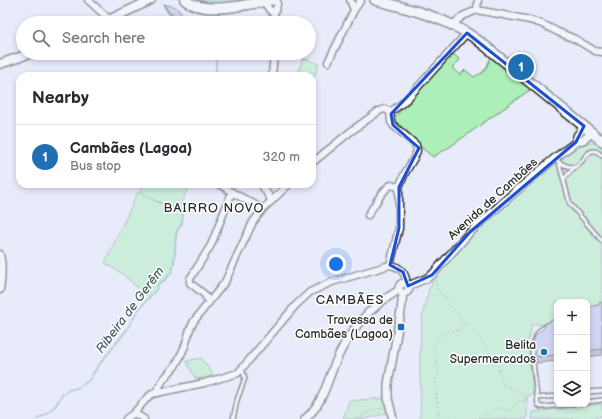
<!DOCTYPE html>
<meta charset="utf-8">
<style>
:root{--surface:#fff;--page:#f2f2f3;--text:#2b2b33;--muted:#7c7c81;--line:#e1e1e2;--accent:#1f6fb2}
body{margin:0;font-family:"Balsamiq Sans",sans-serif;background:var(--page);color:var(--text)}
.controls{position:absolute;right:12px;bottom:12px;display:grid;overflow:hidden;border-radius:8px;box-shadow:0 2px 6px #0003}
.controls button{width:36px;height:36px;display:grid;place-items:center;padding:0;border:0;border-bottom:1px solid var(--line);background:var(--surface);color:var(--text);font:20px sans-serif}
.you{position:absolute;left:336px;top:264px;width:14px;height:14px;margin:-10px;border:3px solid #fff;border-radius:50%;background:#1a73e8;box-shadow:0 0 0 6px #1a73e833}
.badge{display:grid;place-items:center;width:26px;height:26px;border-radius:50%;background:var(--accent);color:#fff;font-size:13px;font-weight:700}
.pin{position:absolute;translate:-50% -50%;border:2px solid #fff;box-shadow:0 1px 4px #0006}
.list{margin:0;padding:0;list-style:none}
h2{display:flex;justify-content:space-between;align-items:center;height:52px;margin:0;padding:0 16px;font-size:17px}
h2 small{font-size:13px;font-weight:400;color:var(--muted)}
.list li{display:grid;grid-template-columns:26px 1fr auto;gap:12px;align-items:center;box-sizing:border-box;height:64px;padding:0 16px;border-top:1px solid var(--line)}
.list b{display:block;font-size:15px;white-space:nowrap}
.list p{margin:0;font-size:13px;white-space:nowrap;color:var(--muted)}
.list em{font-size:13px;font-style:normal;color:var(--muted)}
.icon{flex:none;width:22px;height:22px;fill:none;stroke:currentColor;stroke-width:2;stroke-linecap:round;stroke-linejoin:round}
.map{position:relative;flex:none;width:602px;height:419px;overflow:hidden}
.search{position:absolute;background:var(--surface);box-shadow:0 2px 6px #0003;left:16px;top:16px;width:300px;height:44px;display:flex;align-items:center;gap:10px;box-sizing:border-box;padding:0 14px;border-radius:22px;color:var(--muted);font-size:15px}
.panel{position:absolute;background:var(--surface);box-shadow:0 2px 6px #0003;left:16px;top:72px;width:300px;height:116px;border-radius:12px}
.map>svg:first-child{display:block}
</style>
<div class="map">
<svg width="602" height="419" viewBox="0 0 602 419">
<rect width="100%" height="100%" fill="#e8ebf9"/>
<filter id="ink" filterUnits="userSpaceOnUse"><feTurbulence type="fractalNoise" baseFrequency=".025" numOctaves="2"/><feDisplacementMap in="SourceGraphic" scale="8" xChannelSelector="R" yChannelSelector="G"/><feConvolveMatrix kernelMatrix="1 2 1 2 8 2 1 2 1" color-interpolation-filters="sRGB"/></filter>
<g filter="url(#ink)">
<path fill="#acefb8" stroke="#6c8d72" d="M197 0H242C227 3 212 6 197 0Z
M452 53 460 60 452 68 460 75 465 70 474 77C476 76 478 75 480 74 486 71 489 62 491 56L531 89 451 146 433 157 422 148 418 144 397 125 394 118 395 117Z
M303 58 319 64 312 82V76H297Z
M583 143C590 143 596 142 602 147V304L587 309V302H557V319L544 324H532L528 343 533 395 527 396V419H420C422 376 415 331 429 290L428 289 432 285 431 282 432 279 475 231 570 150 576 146Z
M143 184H192L187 190 179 209 182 210 183 215 182 223 177 231 176 236 174 263 172 272 165 280 159 283 156 290 149 297 121 273 105 263 138 192 143 194 141 189Z
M201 358 214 376 196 379 186 361Z
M385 398 387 413 365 419H343L349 401Z
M602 404V416L586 419H532L533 412Z"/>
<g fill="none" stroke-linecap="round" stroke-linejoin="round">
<path stroke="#67979f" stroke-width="1.5" d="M205 0 206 1
M208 15 215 23
M216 76V62L217 53
M37 419 47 414 56 405 62 395 69 390 80 387 89 380 98 366 126 331 138 310 156 290 159 283 165 280 172 272 174 263 176 236 177 231 182 223 183 215 182 210C174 208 142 198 141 190 141 188 142 186 143 184"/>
<g stroke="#2b2b2b" stroke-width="6">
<path id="service" d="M555 158C560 164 566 167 574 167
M559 163 570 204 602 241
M564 179C569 171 576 167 582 161 585 157 589 150 594 151 597 151 600 154 602 156
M548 325 541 329 537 334 532 347 533 363 538 405 541 407H544L573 404
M587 392 602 391
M537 398 557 396
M587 402 602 400
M233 419 237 400 245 378 242 369"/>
</g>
<g stroke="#2b2b2b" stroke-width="9">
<path id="minor" d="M88 0 109 19
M350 0 354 10
M265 1C266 8 271 10 274 15
M477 10 530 20 542 24 558 32 575 39 595 51 602 52
M274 23V15L277 5V0
M452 25 463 16 477 10 478 0
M328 62 354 10 361 0
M272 76 274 53
M390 112 400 105 407 99 467 33
M312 163 350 132 379 111 385 109 390 112
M219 184 235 194 263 209
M261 184 272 201
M368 215C374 206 382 190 391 185L399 187
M0 254C3 266 2 277 0 290
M390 265 399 228V187L405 173 414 158 417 151 416 145 393 125 391 122 390 112
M209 302 204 294 190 283V279L211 245 232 192
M156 392 163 380 175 366 179 359 185 346 190 329 194 321 225 282 243 243 253 222 263 209 289 184
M134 413 144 419
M126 419 134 413 147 398 152 394 204 383 238 373 296 305 310 292 332 282 390 265C398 266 404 271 406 279L405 284"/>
</g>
<g stroke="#2b2b2b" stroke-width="10">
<path id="tertiary" d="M576 142 577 136 584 126
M399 288a5 5 0 1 1 10 0a5 5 0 1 1-10 0Z
M408 286 425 279 432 275 470 232 508 198 555 158 576 142 583 140 592 133
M305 419C322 405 327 383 335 363 350 329 368 308 399 290
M393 419 388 398V384L401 311 403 293"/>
</g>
<g stroke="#2b2b2b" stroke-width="11">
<path id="secondary" d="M102 23 151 0
M0 64 31 53"/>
</g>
<g stroke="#2b2b2b" stroke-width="12">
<path id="primary" d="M185 0C205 16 248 4 272 0
M375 0C401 7 428 13 452 25 463 30 474 37 484 45L602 141"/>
</g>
<path stroke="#2b2b2b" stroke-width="1" stroke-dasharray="1 3" stroke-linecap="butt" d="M435 281C437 288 438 293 445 296L448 304 455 310 465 324 470 326 476 332 498 366 503 385 510 387 512 390C519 391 525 393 525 402L520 401 514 404 513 410H507L497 408 476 419
M358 419 364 414 384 407
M439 419 435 382 439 372 433 348 439 336 450 331 461 330 465 324"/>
<use href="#service" stroke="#fff" stroke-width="3"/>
<use href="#minor" stroke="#fff" stroke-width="6"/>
<use href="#tertiary" stroke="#fff" stroke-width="7"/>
<use href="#secondary" stroke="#fff" stroke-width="8"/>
<use href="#primary" stroke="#fff" stroke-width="9"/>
</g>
<path fill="#98a1cb" stroke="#2b2b2b" d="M163 4 183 16 185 21 182 23H178L173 17H171L165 8Z
M602 302V355L587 357V308L599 305Z
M557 318V361L537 363 535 357 545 327 544 324Z"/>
<path fill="#7c83a5" stroke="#2b2b2b" d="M183 16 185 21 182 23H178V21Z"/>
<path fill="#b1bbec" stroke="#2b2b2b" d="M163 4 176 7 183 16 178 21 171 12 170 13Z
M602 302V349L587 351V308L592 306 599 305V303Z
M557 318V355L535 357 533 345 535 335 545 327 544 324Z"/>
</g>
<path d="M0 0H602V419H0ZM467 33 584 126 576 142 470 232 432 275 408 286 403 272 390 265 399 228V187L419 148 393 125 391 114Z" fill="#e8ebf9" fill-opacity=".55" fill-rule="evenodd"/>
<path fill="none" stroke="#1d4ed8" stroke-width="3" stroke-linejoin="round" d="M467 33 584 126 576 142 470 232 432 275 408 286 403 272 390 265 399 228V187L419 148 393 125 391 114Z"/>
<g fill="#1f6fb2" stroke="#fff" stroke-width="1.5">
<rect x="397" y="323" width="8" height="8" rx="2"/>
<circle cx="544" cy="352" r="4"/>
</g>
<g text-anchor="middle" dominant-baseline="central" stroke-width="3" stroke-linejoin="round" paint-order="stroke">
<g font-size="12" fill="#2b2b2b" stroke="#fff">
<text transform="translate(493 199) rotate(-42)">Avenida de Cambães</text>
</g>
<g font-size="12" fill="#2b2b2b" stroke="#fff" text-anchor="end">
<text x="393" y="320">Travessa de<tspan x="393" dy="14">Cambães (Lagoa)</tspan></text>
<text x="536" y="345">Belita<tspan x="536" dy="14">Supermercados</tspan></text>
</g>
<g font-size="13" letter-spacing="1" fill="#2b2b2b" stroke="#fff">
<text x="214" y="208">BAIRRO NOVO</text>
<text x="350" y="300">CAMBÃES</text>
</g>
<g font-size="13" font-style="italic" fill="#496165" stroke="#fff">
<text transform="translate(130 310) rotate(-53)">Ribeira de Gerêm</text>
</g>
</g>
</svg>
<div class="controls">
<button>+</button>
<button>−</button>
<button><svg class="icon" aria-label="layers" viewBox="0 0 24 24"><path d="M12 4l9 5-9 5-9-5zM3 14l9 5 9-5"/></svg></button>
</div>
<div class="you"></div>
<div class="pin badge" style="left:521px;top:67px">1</div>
<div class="search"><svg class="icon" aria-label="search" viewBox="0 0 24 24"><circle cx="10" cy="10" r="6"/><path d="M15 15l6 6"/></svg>Search here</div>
<section class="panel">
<h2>Nearby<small></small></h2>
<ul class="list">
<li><span class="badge">1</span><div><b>Cambães (Lagoa)</b><p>Bus stop</p></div><em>320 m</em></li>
</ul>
</section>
</div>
